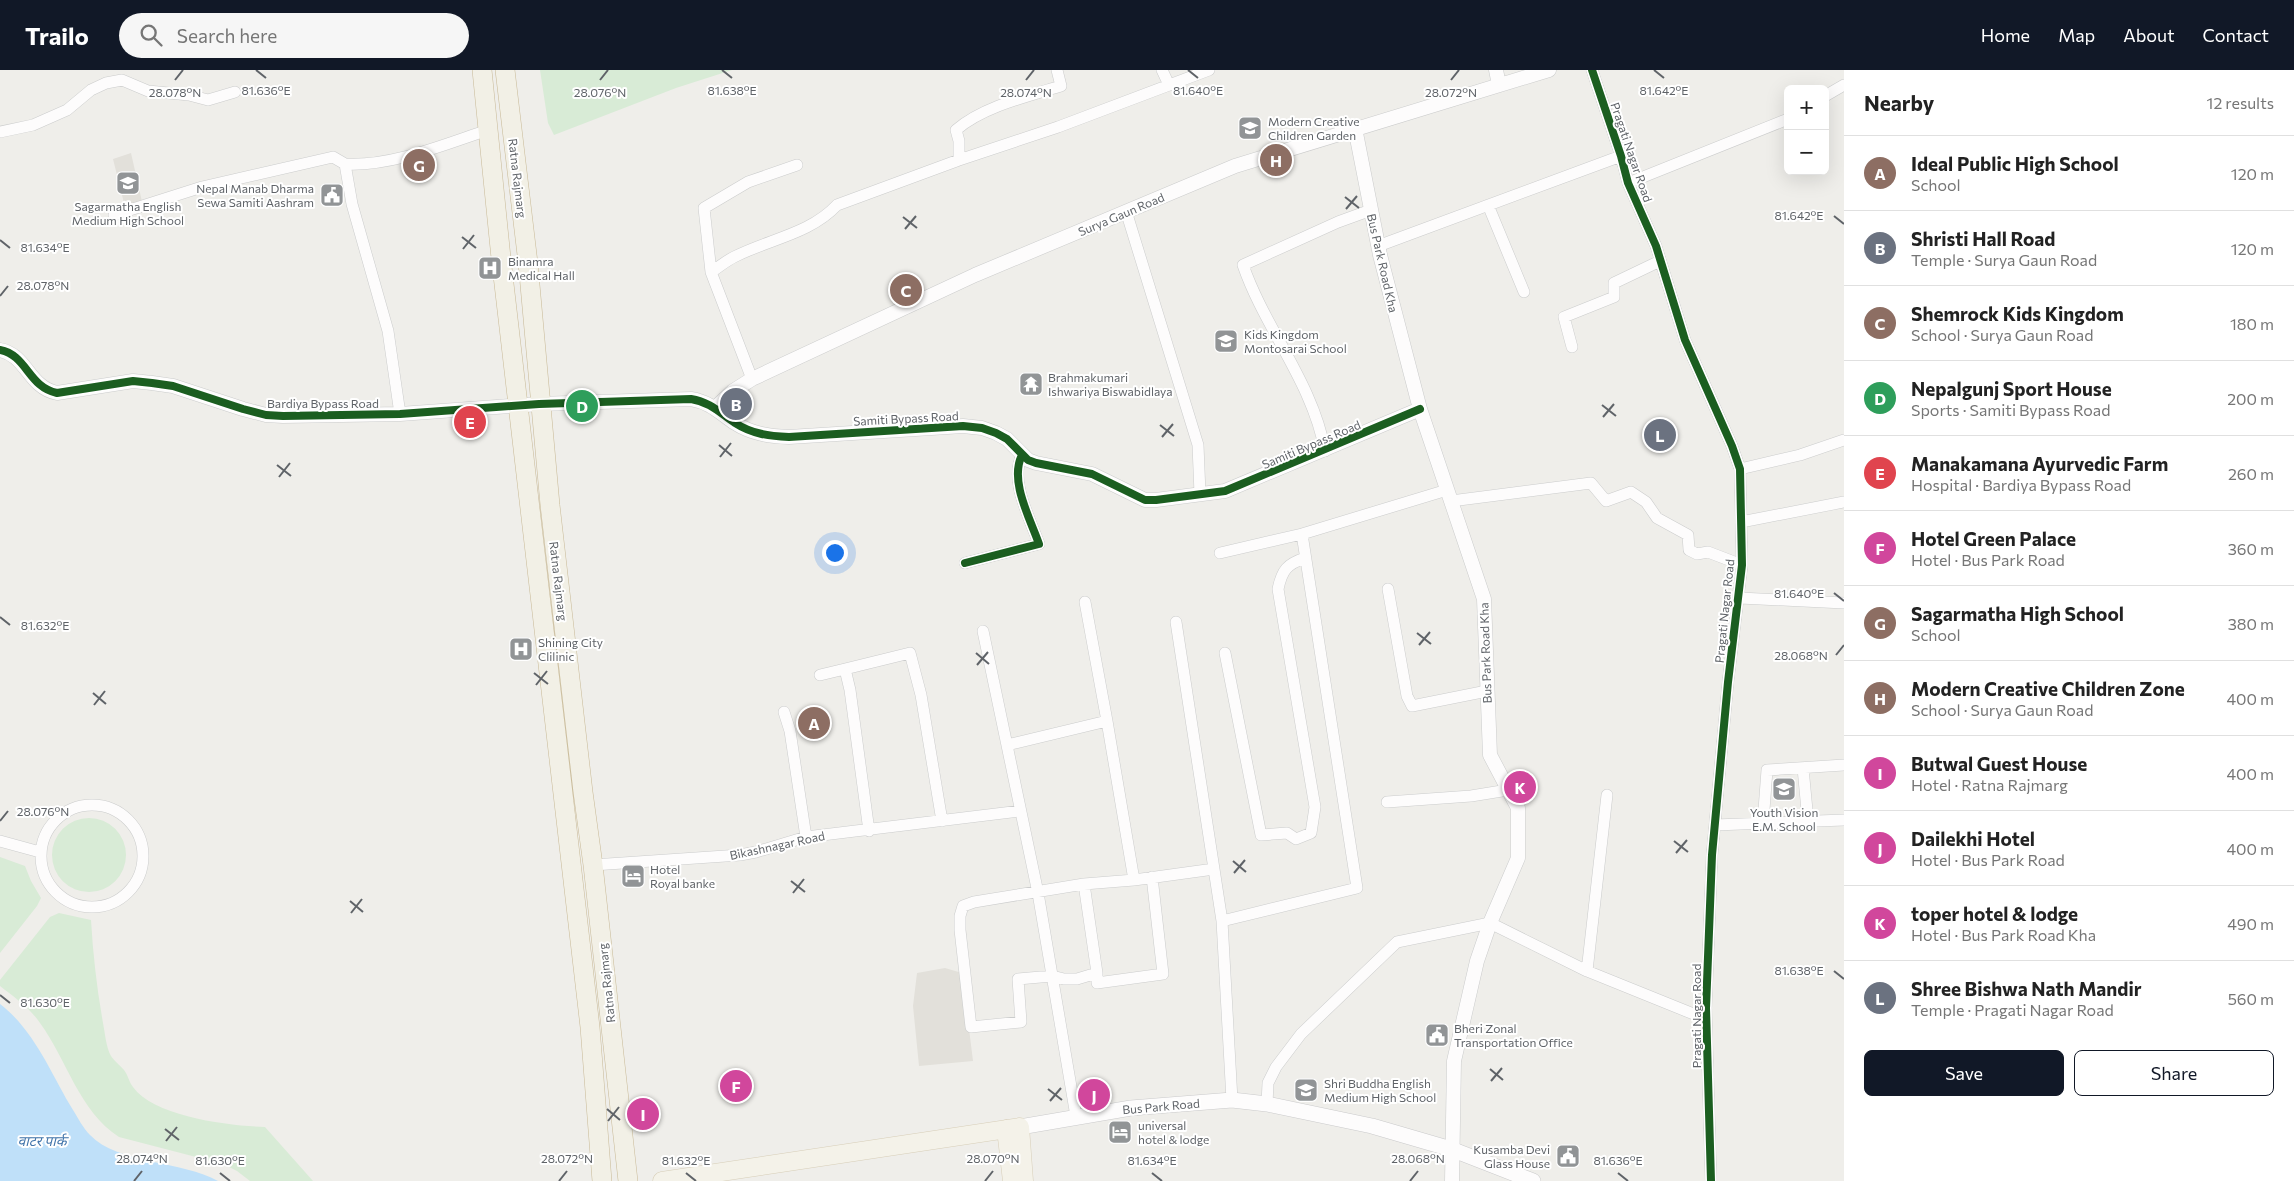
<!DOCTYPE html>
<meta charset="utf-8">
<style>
:root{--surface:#fff;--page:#f6f6f6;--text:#222;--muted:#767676;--line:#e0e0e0;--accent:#111827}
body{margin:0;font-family:Commissioner,"Noto Sans Devanagari",sans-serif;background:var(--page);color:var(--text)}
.controls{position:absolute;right:15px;top:15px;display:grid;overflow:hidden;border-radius:8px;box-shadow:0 5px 20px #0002}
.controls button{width:45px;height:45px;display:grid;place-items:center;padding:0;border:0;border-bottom:1px solid var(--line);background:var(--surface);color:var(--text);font:25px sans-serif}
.you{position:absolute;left:834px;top:482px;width:18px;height:18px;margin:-12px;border:4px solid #fff;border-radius:50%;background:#1a73e8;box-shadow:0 0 0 8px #1a73e833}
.badge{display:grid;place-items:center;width:32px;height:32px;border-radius:50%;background:var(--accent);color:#fff;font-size:16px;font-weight:700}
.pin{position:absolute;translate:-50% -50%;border:2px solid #fff;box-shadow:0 1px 5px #0006}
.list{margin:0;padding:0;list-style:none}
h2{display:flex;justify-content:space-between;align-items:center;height:65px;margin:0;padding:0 20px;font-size:21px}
h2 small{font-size:16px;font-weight:400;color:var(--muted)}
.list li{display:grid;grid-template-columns:32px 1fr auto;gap:15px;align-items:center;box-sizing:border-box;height:75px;padding:0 20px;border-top:1px solid var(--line)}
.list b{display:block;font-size:19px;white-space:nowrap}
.list p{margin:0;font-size:16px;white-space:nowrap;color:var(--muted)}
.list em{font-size:16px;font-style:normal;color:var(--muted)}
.actions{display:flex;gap:10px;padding:15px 20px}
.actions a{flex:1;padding:11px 0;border:1px solid var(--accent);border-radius:8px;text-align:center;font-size:18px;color:var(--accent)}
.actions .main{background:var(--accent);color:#fff}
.icon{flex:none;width:28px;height:28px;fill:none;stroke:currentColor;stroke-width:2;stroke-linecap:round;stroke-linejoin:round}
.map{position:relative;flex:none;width:1844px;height:1111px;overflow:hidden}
header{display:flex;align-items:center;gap:30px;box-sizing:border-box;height:70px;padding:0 25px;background:var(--accent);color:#fff}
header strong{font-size:24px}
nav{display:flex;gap:28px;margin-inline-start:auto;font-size:18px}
.search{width:350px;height:45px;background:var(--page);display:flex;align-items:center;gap:12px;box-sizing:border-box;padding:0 18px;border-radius:28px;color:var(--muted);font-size:19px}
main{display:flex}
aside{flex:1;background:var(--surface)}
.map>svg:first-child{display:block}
</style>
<header>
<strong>Trailo</strong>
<div class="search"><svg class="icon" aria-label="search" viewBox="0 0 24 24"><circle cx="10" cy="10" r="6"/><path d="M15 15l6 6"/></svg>Search here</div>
<nav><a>Home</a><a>Map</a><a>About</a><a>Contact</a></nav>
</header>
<main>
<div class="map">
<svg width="1844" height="1111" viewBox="0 0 1844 1111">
<rect width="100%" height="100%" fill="#efeeea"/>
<path fill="#e2e0da" d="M131 83 143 136 126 141 113 89Z
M945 898 962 903 973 991 919 996 913 936 917 903Z"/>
<path fill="#d8ebd6" d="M540 0H732L676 18 554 65 548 53Z
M52 785a37 37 0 1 1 74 0a37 37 0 1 1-74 0Z
M0 787 25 796 31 811 41 828 37 836 0 883Z
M59 843 91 850C93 885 97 919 103 953 105 963 106 977 111 986 114 991 120 995 124 1000 128 1005 129 1012 133 1017 154 1047 231 1056 265 1057L313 1111H250L237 1101 223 1094 119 1067C79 1041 67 990 40 953 30 938 14 927 0 916V910L50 847Z"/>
<path fill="#bfe0f9" d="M0 934C35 961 51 1004 73 1040 78 1048 83 1058 90 1065 117 1094 183 1091 218 1111H0Z"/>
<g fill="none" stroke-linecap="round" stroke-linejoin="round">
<g stroke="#cbcccc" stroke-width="12">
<path id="minor" d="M1162 0 1169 15
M1592 0 1621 86 1628 113 1656 176 1685 270 1732 376 1740 399 1742 495 1728 612 1712 785 1706 938 1711 1111
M1825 26 1844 15
M0 62 33 55 67 40 91 20 106 13 122 10 148 21 189 25 208 30 235 22
M959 90V71L956 60C982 37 1028 26 1061 16L1057 0
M345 94C391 97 445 74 488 60
M1628 113 1788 49
M1488 135 1524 222
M1126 141 1198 375 1200 424
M114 145 202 117 333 87 345 94 352 134 388 261 400 344
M1378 176 1621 86
M711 202C719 197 726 191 734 187 769 169 810 164 837 135L959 90 1058 57 1209 0
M1572 277 1564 247 1614 227V213L1660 191
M752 309 711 202 704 138 748 112 797 95
M1325 381C1313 313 1265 259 1243 195L1338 152 1371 140
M1740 399 1800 385 1844 370
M1451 431 1591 413 1606 431 1631 422 1646 432 1657 448 1688 465 1689 480 1697 484 1708 482 1742 495
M1741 452 1844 432
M1220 483 1302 464 1447 420
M965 493 1039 474C1030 448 1009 411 1022 385
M1388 519 1407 626 1412 636 1487 621
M1740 528 1844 533
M1085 532 1107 651
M1176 552 1222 851 1232 1030
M983 561 1038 823 1076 1046
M1225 583 1261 765 1287 763 1296 769 1311 763 1315 737 1278 519C1282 500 1287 494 1305 488
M820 605 845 599
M784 642 790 661 806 767
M1007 675 1107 651 1134 810 1084 814 974 832 963 836 960 846V860L971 957 1021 952 1018 909 1052 906 1064 909H1077L1097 903V913L1163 904 1152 807
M1803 698 1808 751
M1387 732 1471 726 1508 720
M41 786a51 51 0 1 1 102 0a51 51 0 1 1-102 0Z
M1763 753 1767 700 1844 695
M1715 755 1844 750
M869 761 850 620 845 599 910 583 921 625 942 751
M0 771 40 782
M593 795 740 785 756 782 806 767 1020 741
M1134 810 1214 799
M1084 814 1097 903
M1222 851 1357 818 1302 464
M1587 901 1607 725
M1267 1034 1268 1013 1276 997 1301 964 1397 872 1490 853 1587 901 1706 949"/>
</g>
<g stroke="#cbcccc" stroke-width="15">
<path id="tertiary" d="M1496 0 1499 15
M1355 58 1380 185 1420 339 1484 529 1490 685 1518 738V788L1490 853 1477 891 1454 991 1452 1111
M0 280C27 285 28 317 57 323L133 311 152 313 173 316 243 339 266 345 283 346 400 344 539 334 691 329C710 332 720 343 735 353 752 364 769 366 789 367L963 356 982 358 996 363 1007 369 1028 390 1036 393 1092 404 1145 430H1156L1225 421 1420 339
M715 338 733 321 752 309 975 205 1235 96 1549 0"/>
</g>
<g stroke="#cacacb" stroke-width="16">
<path id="secondary" d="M1020 1057 1131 1038 1232 1030 1267 1034 1372 1056 1451 1079 1533 1111"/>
</g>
<g stroke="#d7ceb8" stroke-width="19">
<path id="primary" d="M1006 1059 1012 1111
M662 1111 1020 1057 1024 1111"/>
</g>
<g stroke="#c8b996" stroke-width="20">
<path id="trunk" d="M482 0 501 188 590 957 602 1111
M505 0 528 193 550 435 583 722 593 795 628 1111"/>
</g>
<use href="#minor" stroke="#fdfcfc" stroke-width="11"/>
<use href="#tertiary" stroke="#fdfcfc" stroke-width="14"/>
<use href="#secondary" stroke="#fdfcfc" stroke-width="15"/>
<use href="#primary" stroke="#f4f2e9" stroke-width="18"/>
<use href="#trunk" stroke="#f2f0e6" stroke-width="19"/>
<g stroke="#fff" stroke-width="11">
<path id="cycleway" d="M1592 0 1621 86 1628 113 1656 176 1685 270 1732 376 1740 399 1742 495 1728 612 1712 785 1706 938 1711 1111
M0 280C27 285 28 317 57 323L133 311 152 313 173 316 243 339 266 345 283 346 400 344 539 334 691 329C710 332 720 343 735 353 752 364 769 366 789 367L963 356 982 358 996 363 1007 369 1028 390 1036 393 1092 404 1145 430H1156L1225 421 1420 339
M965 493 1039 474C1030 448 1009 411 1022 385"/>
</g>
<use href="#cycleway" stroke="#1b5e20" stroke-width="8"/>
</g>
<path fill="none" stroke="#5f6368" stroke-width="2" d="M256 0 266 8M722 0 732 8M1188 0 1198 8M1654 0 1664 8M175 10 183 0M600 10 608 0M1026 10 1034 0M1451 10 1459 0M1345 127 1359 138M1346 139 1357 126M1834 146 1844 154M903 147 917 158M905 159 916 146M462 167 476 178M0 170 10 178M463 179 474 165M0 226 8 216M1602 335 1616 346M1603 347 1614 334M1160 355 1174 366M1162 367 1173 354M719 375 732 386M720 387 731 373M277 395 291 406M279 407 290 393M1834 523 1844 531M0 547 10 555M1417 563 1431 574M1419 575 1430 562M976 583 989 594M1836 585 1844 575M977 595 988 582M534 603 548 614M536 615 547 601M93 623 106 634M94 635 105 621M0 751 8 741M1674 771 1688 782M1676 783 1687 770M1233 791 1246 802M1234 803 1245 790M791 811 805 822M793 823 804 809M350 831 363 842M351 843 362 829M1834 901 1844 909M0 925 10 933M1490 999 1503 1010M1491 1011 1502 998M1048 1019 1062 1030M1050 1031 1061 1018M607 1039 620 1050M608 1051 619 1037M165 1059 179 1070M166 1071 177 1057M220 1103 230 1111M686 1103 696 1111M1152 1103 1162 1111M1618 1103 1628 1111M134 1111 142 1101M559 1111 567 1101M985 1111 993 1101M1410 1111 1418 1101"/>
<defs>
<g id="school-square" transform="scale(1.25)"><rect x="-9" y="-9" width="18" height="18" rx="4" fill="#919496" stroke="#fff"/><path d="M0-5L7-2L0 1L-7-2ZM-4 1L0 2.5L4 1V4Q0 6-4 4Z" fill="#fff"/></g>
<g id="civic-square" transform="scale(1.25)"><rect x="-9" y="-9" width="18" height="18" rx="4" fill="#919496" stroke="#fff"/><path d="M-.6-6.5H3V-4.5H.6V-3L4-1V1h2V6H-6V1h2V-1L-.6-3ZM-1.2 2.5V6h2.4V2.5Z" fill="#fff"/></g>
<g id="hospital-square" transform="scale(1.25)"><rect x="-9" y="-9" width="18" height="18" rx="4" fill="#919496" stroke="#fff"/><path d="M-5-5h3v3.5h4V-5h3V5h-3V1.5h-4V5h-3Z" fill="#fff"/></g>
<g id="temple-square" transform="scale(1.25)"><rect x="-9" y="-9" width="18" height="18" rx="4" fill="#919496" stroke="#fff"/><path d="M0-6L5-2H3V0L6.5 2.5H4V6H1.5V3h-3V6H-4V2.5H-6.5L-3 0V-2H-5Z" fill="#fff"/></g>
<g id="hotel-square" transform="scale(1.25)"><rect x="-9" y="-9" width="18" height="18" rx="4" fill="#919496" stroke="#fff"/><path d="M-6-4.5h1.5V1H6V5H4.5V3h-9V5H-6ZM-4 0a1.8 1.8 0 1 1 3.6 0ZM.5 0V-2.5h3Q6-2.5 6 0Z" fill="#fff"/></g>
</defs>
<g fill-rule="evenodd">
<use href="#school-square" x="1250" y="58"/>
<use href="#school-square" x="128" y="113"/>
<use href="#civic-square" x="332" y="125"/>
<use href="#hospital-square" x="490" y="198"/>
<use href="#school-square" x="1226" y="271"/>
<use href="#temple-square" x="1031" y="314"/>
<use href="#hospital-square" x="521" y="579"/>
<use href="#school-square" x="1784" y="719"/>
<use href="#hotel-square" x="633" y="806"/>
<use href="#civic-square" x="1437" y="965"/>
<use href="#school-square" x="1306" y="1020"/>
<use href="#hotel-square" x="1120" y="1062"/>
<use href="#civic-square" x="1568" y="1086"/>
</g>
<g text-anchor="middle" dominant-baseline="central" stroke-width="4" stroke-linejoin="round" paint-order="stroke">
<g font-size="12" fill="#5f6368" stroke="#fff" text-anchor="start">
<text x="1268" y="51">Modern Creative<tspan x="1268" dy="14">Children Garden</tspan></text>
<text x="314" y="118" text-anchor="end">Nepal Manab Dharma<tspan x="314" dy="14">Sewa Samiti Aashram</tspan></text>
<text x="128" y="136" text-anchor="middle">Sagarmatha English<tspan x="128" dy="14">Medium High School</tspan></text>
<text x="508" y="191">Binamra<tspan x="508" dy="14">Medical Hall</tspan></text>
<text x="1244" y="264">Kids Kingdom<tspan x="1244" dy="14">Montosarai School</tspan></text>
<text x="1048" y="307">Brahmakumari<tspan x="1048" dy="14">Ishwariya Biswabidlaya</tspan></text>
<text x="538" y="572">Shining City<tspan x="538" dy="14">Clilinic</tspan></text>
<text x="1784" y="742" text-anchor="middle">Youth Vision<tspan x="1784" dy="14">E.M. School</tspan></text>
<text x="650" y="799">Hotel<tspan x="650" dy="14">Royal banke</tspan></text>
<text x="1454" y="958">Bheri Zonal<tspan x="1454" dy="14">Transportation Office</tspan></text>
<text x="1324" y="1013">Shri Buddha English<tspan x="1324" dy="14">Medium High School</tspan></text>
<text x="1138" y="1055">universal<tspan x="1138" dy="14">hotel &amp; lodge</tspan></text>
<text x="1550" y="1079" text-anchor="end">Kusamba Devi<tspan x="1550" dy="14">Glass House</tspan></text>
</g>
<g font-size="12" fill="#5f6368" stroke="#fff">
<text transform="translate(1632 82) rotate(71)">Pragati Nagar Road</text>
<text transform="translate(518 108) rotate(83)">Ratna Rajmarg</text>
<text transform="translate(1121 144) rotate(-23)">Surya Gaun Road</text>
<text transform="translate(1383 193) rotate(77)">Bus Park Road Kha</text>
<text x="323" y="333">Bardiya Bypass Road</text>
<text transform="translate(906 348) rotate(-3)">Samiti Bypass Road</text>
<text transform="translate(1311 374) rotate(-23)">Samiti Bypass Road</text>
<text transform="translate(559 511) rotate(83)">Ratna Rajmarg</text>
<text transform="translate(1724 541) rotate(-84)">Pragati Nagar Road</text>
<text transform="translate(1485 583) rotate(-92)">Bus Park Road Kha</text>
<text transform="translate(777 775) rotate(-12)">Bikashnagar Road</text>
<text transform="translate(606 913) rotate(-96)">Ratna Rajmarg</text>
<text transform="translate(1696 946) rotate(-90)">Pragati Nagar Road</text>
<text transform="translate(1161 1036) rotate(-5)">Bus Park Road</text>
</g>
<g font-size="14" font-style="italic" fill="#4174aa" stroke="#fff">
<text x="42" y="1070">वाटर पार्क</text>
</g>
</g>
<g font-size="12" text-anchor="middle" fill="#5f6368" stroke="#fff" stroke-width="4" stroke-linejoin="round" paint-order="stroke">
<text x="1664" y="25">81.642°E</text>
<text x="266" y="25">81.636°E</text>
<text x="732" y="25">81.638°E</text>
<text x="1198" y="25">81.640°E</text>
<text x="175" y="27">28.078°N</text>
<text x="600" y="27">28.076°N</text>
<text x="1026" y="27">28.074°N</text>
<text x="1451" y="27">28.072°N</text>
<text x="1799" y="150">81.642°E</text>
<text x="45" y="182">81.634°E</text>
<text x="43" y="220">28.078°N</text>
<text x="1799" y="528">81.640°E</text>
<text x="45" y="560">81.632°E</text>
<text x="1801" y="590">28.068°N</text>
<text x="43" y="746">28.076°N</text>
<text x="1799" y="905">81.638°E</text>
<text x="45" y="937">81.630°E</text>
<text x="142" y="1093">28.074°N</text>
<text x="567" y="1093">28.072°N</text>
<text x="993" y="1093">28.070°N</text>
<text x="1418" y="1093">28.068°N</text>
<text x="220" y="1095">81.630°E</text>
<text x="686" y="1095">81.632°E</text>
<text x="1152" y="1095">81.634°E</text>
<text x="1618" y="1095">81.636°E</text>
</g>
</svg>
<div class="controls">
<button>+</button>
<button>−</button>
</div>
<div class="you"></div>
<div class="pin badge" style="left:814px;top:653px;background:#8d6e63">A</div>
<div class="pin badge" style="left:736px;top:334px;background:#6b7280">B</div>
<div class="pin badge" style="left:906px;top:220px;background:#8d6e63">C</div>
<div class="pin badge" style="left:582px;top:336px;background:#2e9e5b">D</div>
<div class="pin badge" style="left:470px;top:352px;background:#e0444e">E</div>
<div class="pin badge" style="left:736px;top:1016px;background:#d1479c">F</div>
<div class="pin badge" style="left:419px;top:95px;background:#8d6e63">G</div>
<div class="pin badge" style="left:1276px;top:90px;background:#8d6e63">H</div>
<div class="pin badge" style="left:643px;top:1044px;background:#d1479c">I</div>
<div class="pin badge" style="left:1094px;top:1025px;background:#d1479c">J</div>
<div class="pin badge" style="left:1520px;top:717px;background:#d1479c">K</div>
<div class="pin badge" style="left:1660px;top:365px;background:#6b7280">L</div>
</div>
<aside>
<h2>Nearby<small>12 results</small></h2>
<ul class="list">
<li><span class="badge" style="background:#8d6e63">A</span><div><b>Ideal Public High School</b><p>School</p></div><em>120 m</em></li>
<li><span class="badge" style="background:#6b7280">B</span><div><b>Shristi Hall Road</b><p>Temple · Surya Gaun Road</p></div><em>120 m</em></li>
<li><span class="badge" style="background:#8d6e63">C</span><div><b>Shemrock Kids Kingdom</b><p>School · Surya Gaun Road</p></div><em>180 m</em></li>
<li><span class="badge" style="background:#2e9e5b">D</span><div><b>Nepalgunj Sport House</b><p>Sports · Samiti Bypass Road</p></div><em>200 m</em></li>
<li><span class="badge" style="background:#e0444e">E</span><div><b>Manakamana Ayurvedic Farm</b><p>Hospital · Bardiya Bypass Road</p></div><em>260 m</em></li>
<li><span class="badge" style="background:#d1479c">F</span><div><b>Hotel Green Palace</b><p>Hotel · Bus Park Road</p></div><em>360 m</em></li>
<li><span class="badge" style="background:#8d6e63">G</span><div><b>Sagarmatha High School</b><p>School</p></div><em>380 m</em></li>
<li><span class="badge" style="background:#8d6e63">H</span><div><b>Modern Creative Children Zone</b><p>School · Surya Gaun Road</p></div><em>400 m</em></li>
<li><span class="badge" style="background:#d1479c">I</span><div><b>Butwal Guest House</b><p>Hotel · Ratna Rajmarg</p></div><em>400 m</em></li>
<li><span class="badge" style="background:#d1479c">J</span><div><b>Dailekhi Hotel</b><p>Hotel · Bus Park Road</p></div><em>400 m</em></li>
<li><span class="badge" style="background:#d1479c">K</span><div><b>toper hotel &amp; lodge</b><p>Hotel · Bus Park Road Kha</p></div><em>490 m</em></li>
<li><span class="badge" style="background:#6b7280">L</span><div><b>Shree Bishwa Nath Mandir</b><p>Temple · Pragati Nagar Road</p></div><em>560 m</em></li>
</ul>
<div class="actions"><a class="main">Save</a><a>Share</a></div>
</aside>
</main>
